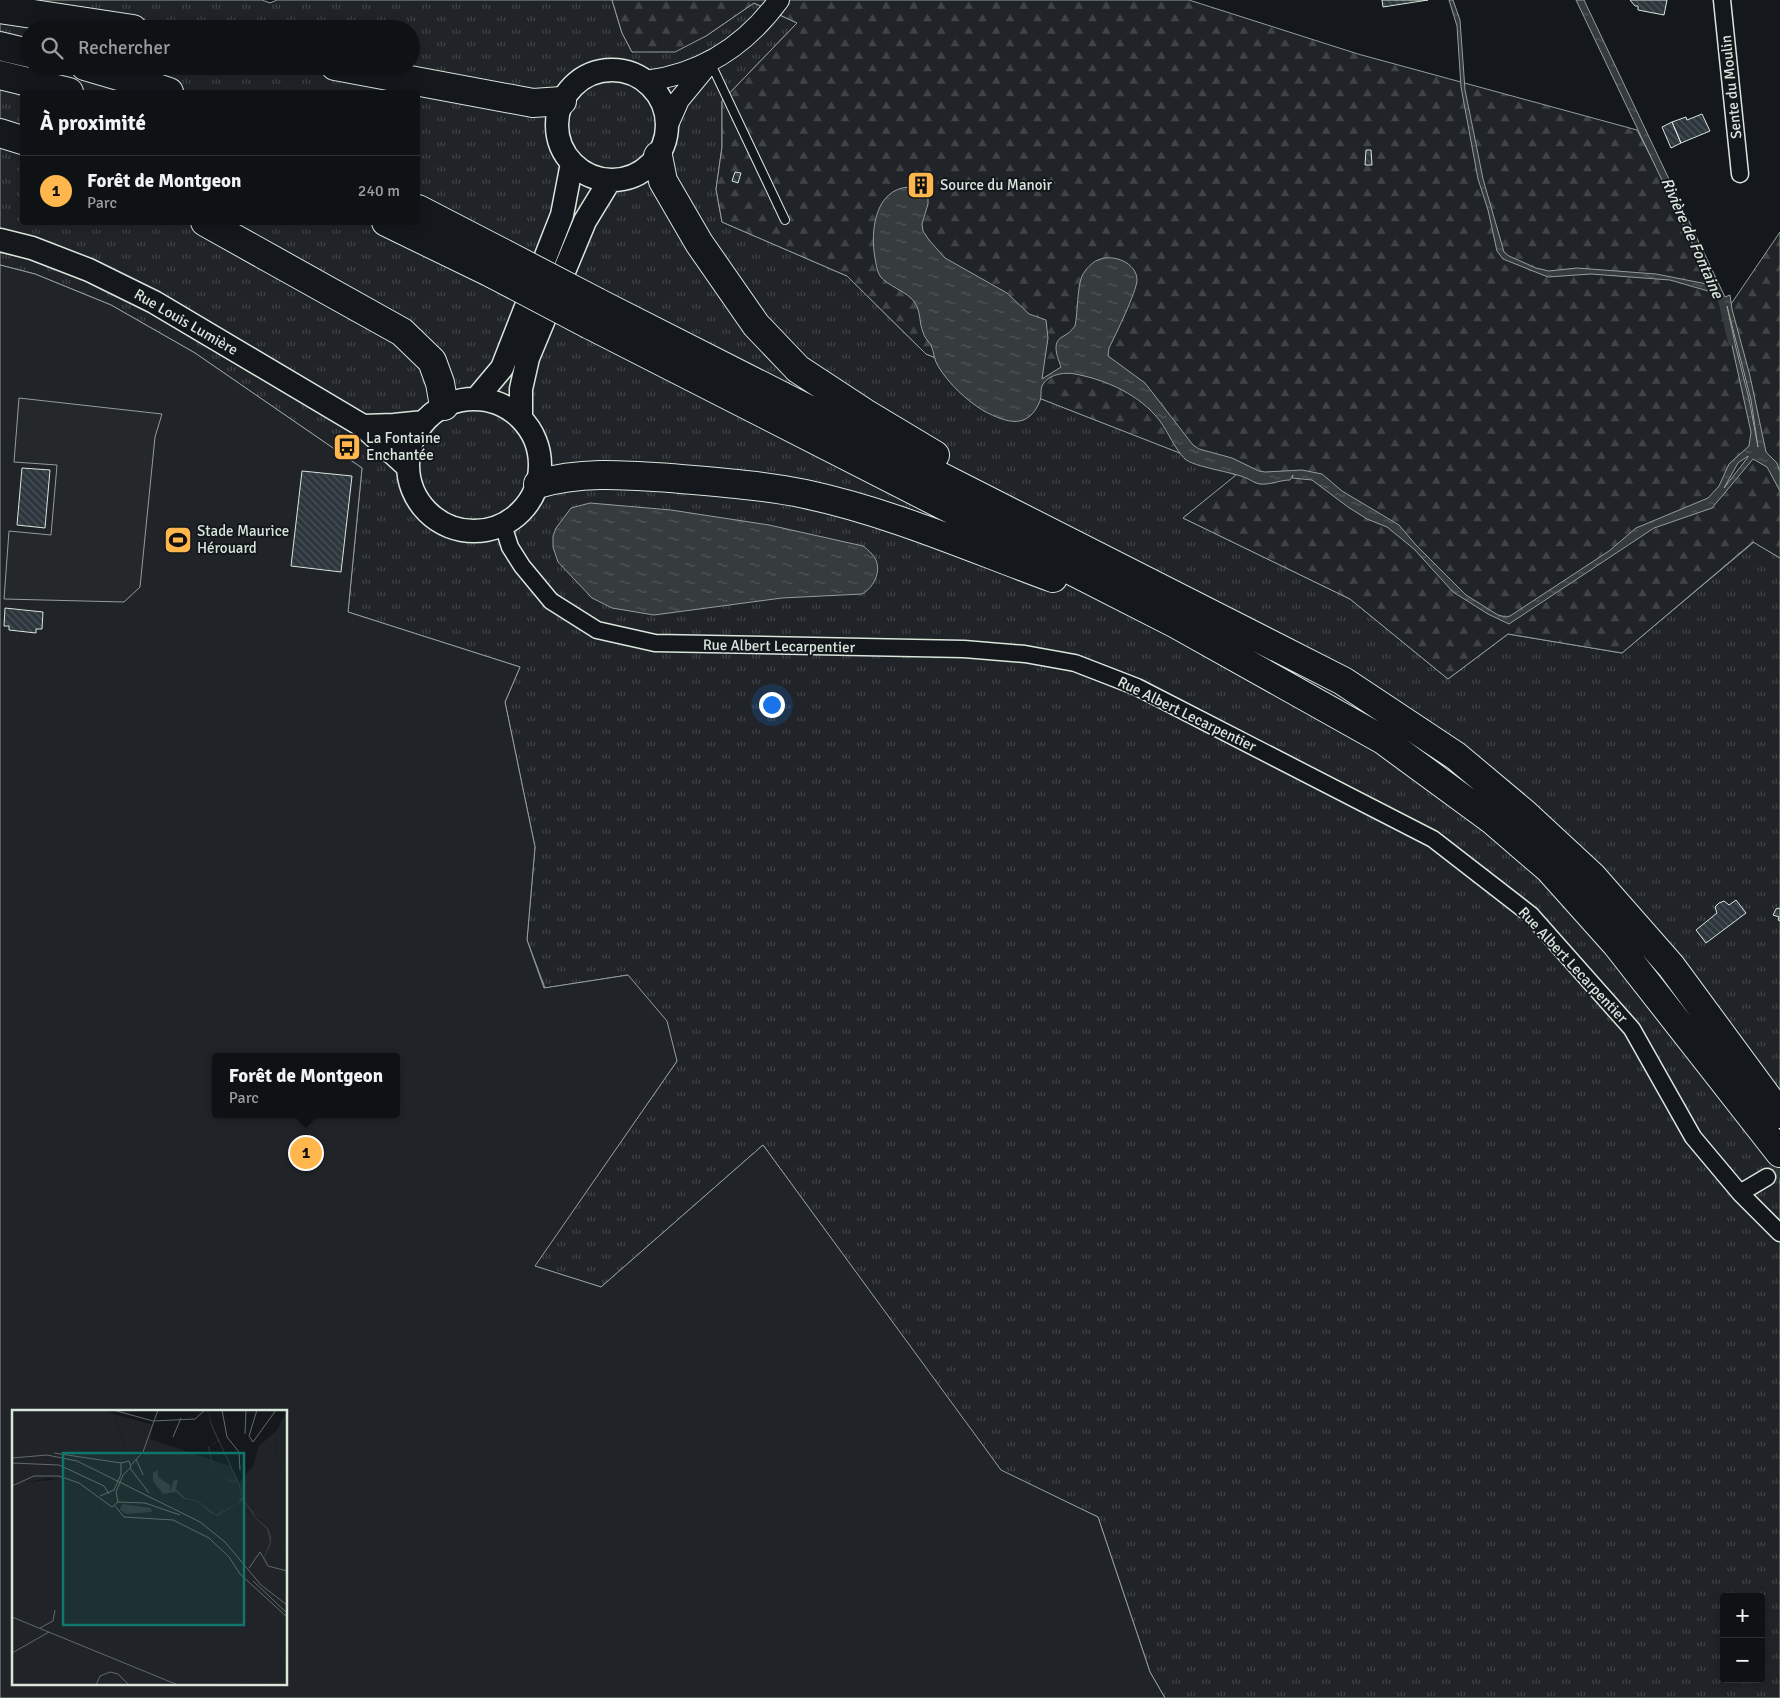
<!DOCTYPE html>
<html lang="fr">
<meta charset="utf-8">
<style>
:root{--surface:#0f1215;--page:#181b1e;--text:#f1f3f6;--muted:#9b9ea0;--line:#2f3234;--accent:#ffb74d}
body{margin:0;font-family:Signika,sans-serif;background:var(--page);color:var(--text)}
.controls{position:absolute;right:15px;bottom:15px;display:grid;overflow:hidden;border-radius:5px;box-shadow:0 2px 12px #0003}
.controls button{width:45px;height:45px;display:grid;place-items:center;padding:0;border:0;border-bottom:1px solid var(--line);background:var(--surface);color:var(--text);font:25px sans-serif}
.you{position:absolute;left:771px;top:704px;width:18px;height:18px;margin:-12px;border:4px solid #fff;border-radius:50%;background:#1a73e8;box-shadow:0 0 0 8px #1a73e833}
.badge{display:grid;place-items:center;width:32px;height:32px;border-radius:50%;background:var(--accent);color:#111;font-size:16px;font-weight:700}
.pin{position:absolute;translate:-50% -50%;border:2px solid #fff;box-shadow:0 1px 5px #0006}
.popup{position:absolute;left:212px;top:1053px;width:188px;height:65px;box-sizing:border-box;display:grid;place-content:center;border-radius:5px;background:var(--surface);filter:drop-shadow(0 1px 4px #0005);font-size:16px;white-space:nowrap;color:var(--muted)}
.popup b{font-size:19px;color:var(--text)}
.popup::after{content:'';position:absolute;left:50%;top:100%;margin-left:-10px;border:10px solid transparent;border-top-color:var(--surface)}
.list{margin:0;padding:0;list-style:none}
h2{display:flex;justify-content:space-between;align-items:center;height:65px;margin:0;padding:0 20px;font-size:21px}
h2 small{font-size:16px;font-weight:400;color:var(--muted)}
.list li{display:grid;grid-template-columns:32px 1fr auto;gap:15px;align-items:center;box-sizing:border-box;height:70px;padding:0 20px;border-top:1px solid var(--line)}
.list b{display:block;font-size:19px;white-space:nowrap}
.list p{margin:0;font-size:16px;white-space:nowrap;color:var(--muted)}
.list em{font-size:16px;font-style:normal;color:var(--muted)}
.icon{flex:none;width:28px;height:28px;fill:none;stroke:currentColor;stroke-width:2;stroke-linecap:round;stroke-linejoin:round}
.map{position:relative;flex:none;width:1780px;height:1698px;overflow:hidden}
.search{position:absolute;background:var(--surface);box-shadow:0 2px 12px #0003;left:20px;top:20px;width:400px;height:55px;display:flex;align-items:center;gap:12px;box-sizing:border-box;padding:0 18px;border-radius:28px;color:var(--muted);font-size:19px}
.panel{position:absolute;background:var(--surface);box-shadow:0 2px 12px #0003;left:20px;top:90px;width:400px;height:135px;border-radius:5px}
.map>svg:first-child{display:block}
</style>
<div class="map">
<svg width="1780" height="1698" viewBox="0 0 1780 1698">
<defs>
<pattern id="grass-tufts" width="24" height="20" patternUnits="userSpaceOnUse" patternTransform="scale(1.25)"><rect width="24" height="20" fill="#202428"/><path d="M3 7l-1-3M5 7V3M7 7l1-3M15 17l-1-3M17 17v-4M19 17l1-3" fill="none" stroke="#404447"/></pattern>
<pattern id="forest-firs" width="22" height="20" patternUnits="userSpaceOnUse" patternTransform="scale(1.25)"><rect width="22" height="20" fill="#202428"/><path d="M5 1l3.5 6h-7zM16 11l3.5 6h-7z" fill="#404447"/></pattern>
<pattern id="water-ripples" width="26" height="14" patternUnits="userSpaceOnUse" patternTransform="scale(1.25)"><rect width="26" height="14" fill="#363b3e"/><path d="M2 4q2-2 4 0t4 0M15 11q2-2 4 0t4 0" fill="none" stroke="#525759"/></pattern>
<pattern id="building-back-hatch" width="6" height="6" patternUnits="userSpaceOnUse" patternTransform="scale(1.25)"><rect width="6" height="6" fill="#2c363c"/><path d="M-1 5l2 2M0 0l6 6M5-1l2 2" fill="none" stroke="#4a5358"/></pattern>
</defs>
<rect width="100%" height="100%" fill="#14181c"/>
<path fill="url(#grass-tufts)" stroke="#939e99" fill-rule="evenodd" d="M0 0H262L270 3 277 0H612L622 33 632 52 706 36 754 3 797 23 722 101V147L716 189 722 222 847 276 926 354 1237 475 1183 518 1350 599 1448 679 1508 634 1622 653 1754 542 1780 558V1698H1165L1150 1672 1098 1517 1001 1471 763 1145 601 1287 534 1266 677 1061 628 975 545 988 527 940 535 847 505 702 520 667 348 612 362 468 195 353 111 305 35 274 0 265ZM29 29H411V66H29ZM22 92H418V222H22ZM1724 1597H1761V1679H1724Z"/>
<path fill="url(#forest-firs)" stroke="#939e99" d="M612 0H1189L1358 54 1637 130 1729 307 1780 232V558L1753 542 1622 653 1508 634 1448 679 1350 599 1183 518 1236 475 926 354 847 276 722 222 716 189 722 147V101L797 23 754 3 706 36 675 52H632L622 33Z"/>
<path fill="#202428" stroke="#939e99" fill-rule="evenodd" d="M0 265 35 274 111 305 195 353 362 468 348 612 520 667 505 702 535 847 527 940 544 988 628 975 667 1021 677 1061 535 1266 601 1287 763 1145 1001 1470 1098 1517 1150 1672 1165 1698H0ZM216 1057H396V1114H216ZM14 1412H286V1684H14Z"/>
<path fill="#24282b" stroke="#939e99" d="M19 398 162 414 155 437 140 587 124 602 4 599 9 531 51 535 57 465 14 462Z"/>
<path fill="url(#water-ripples)" stroke="#939e99" fill-rule="evenodd" d="M1449 0H1453L1460 20 1465 90 1475 139 1483 179 1504 252 1509 256 1536 268 1549 271 1577 268 1656 274 1712 285 1576 0H1584L1725 297 1730 295 1732 309 1750 376 1766 452 1777 463 1780 472V491L1767 467 1753 459 1712 508 1654 528 1509 624 1488 614 1453 592 1414 549 1387 527 1367 519 1348 507 1312 480 1292 478 1293 475 1290 480C1280 480 1270 485 1260 484 1254 483 1251 480 1246 478 1233 472 1194 467 1185 459 1175 449 1168 432 1160 421 1140 395 1107 380 1075 374 1064 372 1048 374 1042 386 1040 390 1042 396 1040 401 1028 430 1007 423 984 411 967 401 948 383 938 366 934 360 934 352 931 345 928 341 924 337 923 332 919 323 921 312 915 303 909 292 887 286 880 276 877 271 876 264 875 258 870 231 875 189 909 187L916 171 926 175 932 180 928 196V204L922 224 923 231 929 240 945 258 1007 293 1029 314 1046 320 1048 338 1042 379 1061 367C1058 358 1051 343 1062 337 1068 334 1071 331 1075 326 1078 312 1077 288 1082 276 1085 270 1092 262 1098 260 1113 253 1137 263 1137 280 1137 291 1115 336 1109 348L1108 356 1145 383 1193 445 1199 449 1232 458 1259 471 1265 472 1302 470 1322 474 1342 491 1399 525 1416 545 1466 595 1498 615 1506 617 1510 616 1609 551 1636 528 1708 498 1719 486 1729 464 1749 446 1751 432 1724 309 1721 300 1715 293 1670 280 1591 274 1548 277 1503 259 1497 251 1488 210 1478 179 1461 87 1457 26ZM919 177H924L928 184V187L922 191H918L914 186V182ZM1727 306 1751 400 1758 447 1749 399 1736 348ZM1748 456V457L1724 488 1738 463Z
M590 503 671 510 769 525 863 546C866 548 869 551 872 554 884 567 875 587 862 594L782 598 654 615 612 608 592 598 558 562 553 547V536L556 528 571 508Z"/>
<g fill="none" stroke-linecap="round" stroke-linejoin="round">
<path stroke="#363b3e" stroke-width="5.5" d="M1719 293 1731 343"/>
</g>
<path fill="url(#building-back-hatch)" stroke="#d8e6dc" d="M1382 0H1428L1383 7Z
M1630 0H1667L1664 15 1638 10V6H1635Z
M1702 114 1710 131 1681 143 1672 122 1686 117 1687 120Z
M1672 122 1681 143 1671 148 1662 127Z
M1366 150H1371L1372 165H1365Z
M735 172 741 173 738 183 732 181Z
M914 184a7 7 0 1 1 14 0a7 7 0 1 1-14 0Z
M22 468 50 470 45 528 17 525Z
M302 471 352 476 341 572 291 566Z
M5 608 43 612 42 629H36V633L9 630V626H4Z
M1736 900 1746 913 1706 943 1696 930 1717 913 1715 907 1719 903 1724 901 1729 905Z
M1780 908V921L1778 920 1779 917 1773 915 1776 909Z"/>
<g fill="none" stroke-linecap="round" stroke-linejoin="round">
<path stroke="#313739" stroke-width="16" stroke-dasharray="16 8" stroke-linecap="butt" d="M1767 1177 1780 1168"/>
<g stroke="#d8e6dc" stroke-width="10">
<path id="service" d="M711 64 785 220"/>
</g>
<g stroke="#d8e6dc" stroke-width="19">
<path id="minor" d="M1722 0 1740 174
M503 525 510 547 522 566 551 601 597 630 655 643 964 649 1025 654 1075 663 1137 687 1433 839 1531 915 1632 1029 1693 1137 1740 1193 1780 1233
M1740 1193 1767 1177"/>
</g>
<g stroke="#d8e6dc" stroke-width="22">
<path id="tertiary" d="M646 81C702 74 746 45 779 0
M667 127 679 100 707 66"/>
</g>
<g stroke="#d8e6dc" stroke-width="25">
<path id="secondary" d="M557 125a55 55 0 1 1 110 0a55 55 0 1 1-110 0Z
M0 240 32 248 89 270 154 302 363 426 408 467
M476 399 502 368 562 215 572 163
M408 465a66 66 0 1 1 132 0a66 66 0 1 1-132 0Z
M521 418V389L528 358 585 221 610 180
M363 426 394 425 424 422"/>
</g>
<g stroke="#d8e6dc" stroke-width="30">
<path id="trunk" d="M0 9 133 29
M0 46 29 53
M85 66 136 81 169 92
M335 66 533 103 562 101
M0 75 69 92
M0 133 22 140
M658 156 663 181 699 243 756 325 798 369 865 413 935 455
M418 209 503 253
M205 222 402 332 432 361 440 383 444 406
M386 222 493 274
M597 302 1343 681 1456 756 1524 813 1592 876 1671 966 1780 1114
M590 325 1176 624 1383 740 1492 820 1549 869 1617 945 1780 1153
M538 484C580 471 626 475 670 478 715 482 761 485 805 494 890 512 971 548 1053 578"/>
</g>
<use href="#service" stroke="#14181c" stroke-width="8"/>
<use href="#minor" stroke="#14181c" stroke-width="16"/>
<use href="#tertiary" stroke="#14181c" stroke-width="20"/>
<use href="#secondary" stroke="#14181c" stroke-width="22"/>
<use href="#trunk" stroke="#14181c" stroke-width="28"/>
<g stroke="#d8e6dc" stroke-width="30" stroke-linecap="butt">
<path id="trunk-bridge" d="M503 253 597 302
M493 274 590 325"/>
</g>
<use href="#trunk-bridge" stroke="#14181c" stroke-width="28"/>
</g>
<defs>
<g id="building-square" transform="scale(1.4375)"><rect x="-9" y="-9" width="18" height="18" rx="4" fill="#ffb74d" stroke="#14181c"/><path d="M-4-6H4V6H1V3H-1V6H-4ZM-2.5-4.3h1.7v1.8h-1.7ZM.8-4.3h1.7v1.8H.8ZM-2.5-1h1.7V.8h-1.7ZM.8-1h1.7V.8H.8Z" fill="#111"/></g>
<g id="bus-square" transform="scale(1.4375)"><rect x="-9" y="-9" width="18" height="18" rx="4" fill="#ffb74d" stroke="#14181c"/><path d="M-5-6H5V4H4V6H2V4H-2V6H-4V4H-5ZM-3.5-4V0h7V-4ZM-3.5 1.2v1.5H-2V1.2ZM2 1.2v1.5H3.5V1.2Z" fill="#111"/></g>
<g id="stadium-square" transform="scale(1.4375)"><rect x="-9" y="-9" width="18" height="18" rx="4" fill="#ffb74d" stroke="#14181c"/><path d="M0-5a6.5 5 0 1 0 0 10a6.5 5 0 1 0 0-10ZM-3.5-1.8h7v3.6h-7Z" fill="#111"/></g>
</defs>
<g fill-rule="evenodd">
<use href="#building-square" x="921" y="185"/>
<use href="#bus-square" x="347" y="447"/>
<use href="#stadium-square" x="178" y="540"/>
</g>
<g text-anchor="middle" dominant-baseline="central" stroke-width="4" stroke-linejoin="round" paint-order="stroke">
<g font-size="15" fill="#d8e6dc" stroke="#14181c">
<text transform="translate(1731 87) rotate(-96)">Sente du Moulin</text>
<text transform="translate(186 322) rotate(30)">Rue Louis Lumière</text>
<text transform="translate(779 646) rotate(1)">Rue Albert Lecarpentier</text>
<text transform="translate(1187 714) rotate(26)">Rue Albert Lecarpentier</text>
<text transform="translate(1573 965) rotate(47)">Rue Albert Lecarpentier</text>
</g>
<g font-size="15" fill="#d8e6dc" stroke="#14181c" text-anchor="start">
<text x="940" y="185">Source du Manoir</text>
<text x="366" y="438">La Fontaine<tspan x="366" dy="17">Enchantée</tspan></text>
<text x="197" y="531">Stade Maurice<tspan x="197" dy="17">Hérouard</tspan></text>
</g>
<g font-size="16" font-style="italic" fill="#d8e6dc" stroke="#14181c">
<text transform="translate(1692 238) rotate(66)">Rivière de Fontaine</text>
</g>
</g>
<g transform="translate(12 1410)">
<rect width="275" height="275" fill="#14181c"/>
<path d="M0 0H93L102 4 115 46 132 45 125 53V65L146 79 177 91 172 95 199 112 205 107 216 109 230 98 256 114 267 141 275 144V242L263 255 252 239 229 231 182 236 163 197 153 192 129 159 113 174 106 171 107 143 103 114 87 105 88 90 55 71 37 68 16 72 10 57 0 59ZM76 11 80 13 82 39 79 43 53 31H12ZM275 0V67L264 51 265 20Z" fill="#202428" fill-rule="evenodd"/>
<path d="M102 4 141 15 138 29 218 56 227 73 241 56 247 36 265 20 264 51 275 67V144L267 141 256 114 230 98 216 109 205 107 199 112 172 95 177 91 146 79 125 65V53L132 45 128 43 116 48ZM76 11 81 13 82 39 79 43 53 31H9Z" fill="#202428"/>
<path d="M10 57 16 72 48 69 63 74 88 90 87 105 104 110 107 143 115 142 120 151 106 171 113 173 129 159 153 192 163 197 182 236 229 231 240 234 252 239 263 255 275 242V273L0 275V59Z" fill="#202428"/>
<path d="M196 0 200 15 227 73 231 89 241 102 244 108 256 118 259 126V133L253 147 255 153 252 147 258 132 255 119 244 109 231 90 205 106 199 103 185 91 172 89 164 82 151 84 141 71V63L146 60V67L158 75V81L162 70H166L164 79 173 88 186 91 204 105 226 93 230 87 226 72 204 68 196 37 206 31 199 15ZM203 32H207L225 71 204 68 197 37ZM110 94 139 98 140 102 114 104 108 100Z" fill="#363b3e" fill-rule="evenodd"/>
<path fill="none" stroke="#626a69" stroke-width="1" d="M101 0 141 11 183 9 193 0M210 0 215 27 227 42 228 60M245 0 237 26 241 32 264 0M233 24 234 0M161 27 169 8M42 43 109 53M0 48 35 45 65 51 188 112 213 132 249 175 275 195M124 49 131 65M0 53 47 55 92 76 97 84M119 55 131 42 146 0M118 58 137 83M0 76 22 66H47L67 73 100 97 106 92 104 82 111 65 119 57 117 51 109 53V64L102 80 88 86M106 92 133 93 168 105M103 96 112 107 161 110 197 128 217 147 228 164 275 207M237 158 248 142 256 156 275 161M241 171 275 203M0 207 166 275M28 218 41 211 43 200M0 243 37 222M84 275 88 266 98 262 106 264 117 275"/>
<path fill="#0f766e" fill-opacity="0.15" stroke="#0f766e" stroke-width="2.5" d="M51 43H232V215H51Z"/>
<rect width="275" height="275" fill="none" stroke="#d8e6dc" stroke-width="2.5"/>
</g>
</svg>
<div class="controls">
<button>+</button>
<button>−</button>
</div>
<div class="you"></div>
<div class="pin badge" style="left:306px;top:1153px">1</div>
<div class="popup"><b>Forêt de Montgeon</b>Parc</div>
<div class="search"><svg class="icon" aria-label="search" viewBox="0 0 24 24"><circle cx="10" cy="10" r="6"/><path d="M15 15l6 6"/></svg>Rechercher</div>
<section class="panel">
<h2>À proximité<small></small></h2>
<ul class="list">
<li><span class="badge">1</span><div><b>Forêt de Montgeon</b><p>Parc</p></div><em>240 m</em></li>
</ul>
</section>
</div>
